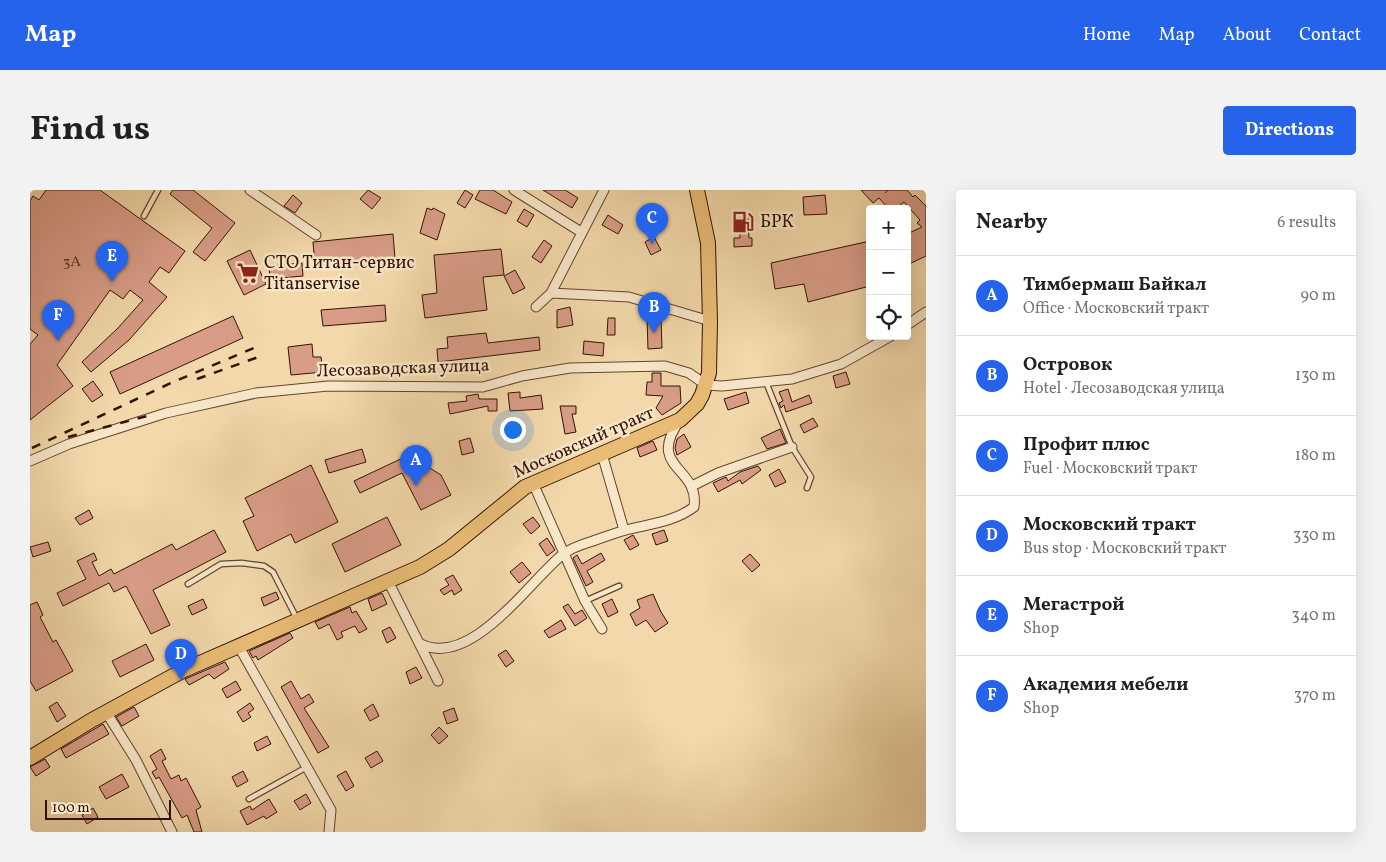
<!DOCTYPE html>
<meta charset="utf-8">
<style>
:root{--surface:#fff;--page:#f2f2f2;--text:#202124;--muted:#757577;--line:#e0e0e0;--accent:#2563eb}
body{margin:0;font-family:Vollkorn,serif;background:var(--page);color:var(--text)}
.controls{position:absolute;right:15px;top:15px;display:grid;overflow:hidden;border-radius:5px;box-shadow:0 5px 20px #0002}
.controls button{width:45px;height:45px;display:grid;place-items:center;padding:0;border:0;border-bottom:1px solid var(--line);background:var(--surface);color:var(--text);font:25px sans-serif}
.scale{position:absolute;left:15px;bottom:12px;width:126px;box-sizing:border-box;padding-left:5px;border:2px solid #341303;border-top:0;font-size:14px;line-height:18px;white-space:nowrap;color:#341303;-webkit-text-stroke:4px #f7e6c8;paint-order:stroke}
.you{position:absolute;left:482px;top:239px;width:18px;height:18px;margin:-12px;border:4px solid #fff;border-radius:50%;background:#1a73e8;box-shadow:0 0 0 8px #1a73e833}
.badge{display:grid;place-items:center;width:32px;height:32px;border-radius:50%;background:var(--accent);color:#fff;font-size:16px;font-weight:700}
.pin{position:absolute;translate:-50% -41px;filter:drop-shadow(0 1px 2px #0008)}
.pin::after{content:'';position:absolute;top:26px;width:18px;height:15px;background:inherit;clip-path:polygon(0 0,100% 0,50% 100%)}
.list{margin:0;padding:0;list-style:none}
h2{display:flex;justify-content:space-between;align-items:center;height:65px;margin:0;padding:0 20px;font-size:21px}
h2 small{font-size:16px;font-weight:400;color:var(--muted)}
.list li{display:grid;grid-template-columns:32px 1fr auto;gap:15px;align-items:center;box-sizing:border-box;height:80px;padding:0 20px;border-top:1px solid var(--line)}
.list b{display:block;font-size:19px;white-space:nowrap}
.list p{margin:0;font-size:16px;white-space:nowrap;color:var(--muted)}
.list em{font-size:16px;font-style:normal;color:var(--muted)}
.icon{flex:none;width:28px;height:28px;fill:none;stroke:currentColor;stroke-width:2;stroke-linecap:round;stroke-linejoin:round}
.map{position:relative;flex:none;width:896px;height:642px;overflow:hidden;border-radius:5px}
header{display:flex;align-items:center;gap:30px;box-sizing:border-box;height:70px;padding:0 25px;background:var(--accent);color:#fff}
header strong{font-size:24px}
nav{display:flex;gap:28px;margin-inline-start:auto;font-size:18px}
.intro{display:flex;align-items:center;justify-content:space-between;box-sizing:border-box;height:120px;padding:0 30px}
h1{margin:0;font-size:35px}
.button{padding:12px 22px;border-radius:5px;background:var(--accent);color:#fff;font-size:18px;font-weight:700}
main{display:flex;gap:30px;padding:0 30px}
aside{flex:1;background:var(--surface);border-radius:5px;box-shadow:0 5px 20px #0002}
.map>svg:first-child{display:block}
</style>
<header>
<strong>Map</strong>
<nav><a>Home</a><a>Map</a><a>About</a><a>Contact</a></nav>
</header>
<div class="intro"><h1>Find us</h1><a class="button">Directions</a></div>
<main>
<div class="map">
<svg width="896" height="642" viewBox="0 0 896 642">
<rect width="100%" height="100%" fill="#f2d8aa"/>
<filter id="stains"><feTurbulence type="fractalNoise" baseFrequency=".004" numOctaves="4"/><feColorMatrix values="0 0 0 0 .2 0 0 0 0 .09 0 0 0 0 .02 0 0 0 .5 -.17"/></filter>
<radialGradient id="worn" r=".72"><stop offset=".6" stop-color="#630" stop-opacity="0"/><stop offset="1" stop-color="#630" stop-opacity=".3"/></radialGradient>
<path fill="#d99d87" stroke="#341303" d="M16 0H70L155 61 139 83 130 77 119 92 137 107 99 150 61 182 52 172 88 138 113 110 100 100 93 109 80 100 27 175 43 196 0 230V154L8 145 0 139V11L3 6 9 10Z
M143 0H163L205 33 175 71 163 62 182 38 140 4Z
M338 0 351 8 342 19 330 9Z
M435 0 443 5 435 18 427 13Z
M450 0H463L482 12 476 24 445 9Z
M513 0H535L548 8 542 18Z
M831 0H858L855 3 858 0H877L883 7 885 5 896 16V66L877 75V44L892 37 887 33 890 30 874 12 865 19H859L849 8 843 13Z
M263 5 272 13 265 23 254 16Z
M795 5 797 24 774 25 773 7Z
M397 18 402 20 403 18 415 24 407 50 390 43Z
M494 19 504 25 497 37 487 31Z
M578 25 593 35 588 44 572 35Z
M709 28H718L719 48H722V56L704 57V48H710Z
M363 44 365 68 285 76 283 52Z
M624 47 631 60 621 65 615 52Z
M514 50 522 56 511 73 502 67Z
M840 51V96L778 112 774 94 745 99 741 73Z
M471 59 474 85 453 87 457 120 395 128 392 105 407 103 404 65Z
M220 60 236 94 214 105 197 71Z
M272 73 273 86 240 89 239 76Z
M485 80 495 98 483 104 474 86Z
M355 115 356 131 293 136 291 120Z
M540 117 543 135 527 138V120Z
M203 126 213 148 90 204 80 182Z
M578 128H585V145H577Z
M617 128H631L632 158 618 159Z
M456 143 458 153 509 147 510 160 408 172 407 159 418 158 417 147Z
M554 151 574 153 573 166 553 164Z
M282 154 283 167H291L293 182 261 185 258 157Z
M816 182 820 194 806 198 803 186Z
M622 183H631V196H650L651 213 632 225 626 218 633 206 616 205 617 192H622Z
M63 191 73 205 62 212 52 199Z
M758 199 762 212 779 205 782 213 756 222 754 215 751 218 749 213 753 211 749 202Z
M490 202V208L511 205 513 219 480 221 478 203Z
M716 202 719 213 698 220 694 209Z
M448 204 449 209H467V221H458V216L420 224 418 213 437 211 436 206Z
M530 216H546V224H542L546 242 535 244Z
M783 228 788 236 774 243 770 235Z
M750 239 756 253 737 259 731 248Z
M654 244 661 257 647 265 645 258 647 249Z
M440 248 444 262 432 265 429 251Z
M623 251 627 260 610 267 607 258Z
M332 259 336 272 299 283 295 270Z
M379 265 411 285 421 305 391 320 372 283 330 303 324 291Z
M281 275 308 332 265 353 261 344 227 361 213 331 224 326 215 308Z
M728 276 731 280 712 294 710 290 688 302 683 293 696 287 698 291 710 282Z
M749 279 756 292 745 297 739 285Z
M59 320 63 328 50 335 45 328Z
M357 327 371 355 315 382 302 354Z
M503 327 510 336 501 344 493 334Z
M184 340 196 362 123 400 140 435 121 444 96 396 84 402 79 393 33 416 27 403 56 389 47 371 64 363 67 370 62 372 69 386 81 379 84 384 142 354 146 360Z
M634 340 638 351 626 355 622 344Z
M603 345 609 355 600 360 594 350Z
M517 348 525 360 517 366 509 354Z
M18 352 21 361 3 367 0 357Z
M571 363 575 370 557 381 563 392 556 396 543 368 547 365 552 374Z
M720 364 730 375 722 382 712 371Z
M492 372 501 383 489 393 480 382Z
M423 385 432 400 424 405 422 400 414 405 410 400 419 395 415 389Z
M246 402 249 409 234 416 231 408Z
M352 403 357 414 342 421 338 409Z
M623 404 631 422 638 433 625 442 616 430 606 436 600 424 610 418 607 410Z
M173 409 177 418 162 425 158 416Z
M582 409 588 422 578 427 572 414Z
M7 412 13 425 10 427 23 452 26 450 43 481 6 501 0 491V415Z
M538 414 545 424 552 420 557 428 545 436 533 417Z
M320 417 322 423 326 421 337 439 329 443 325 436 311 442 313 447 307 450 299 434 289 439 285 432Z
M531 430 536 439 519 448 514 441Z
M360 437 366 448 357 453 352 441Z
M260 443 263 448 228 470 226 466 223 468 219 461Z
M116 454 124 470 90 487 82 471Z
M476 460 484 471 476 477 468 465Z
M195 472 199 479 184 489 179 484 159 495 155 489Z
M386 477 392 488 380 494 376 482Z
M206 491 211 500 197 508 192 499Z
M261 491 271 509 279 504 284 512 274 518 299 557 288 563 251 497Z
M27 512 36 526 27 532 19 517Z
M220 513 224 519 218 523 221 527 213 532 207 522Z
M343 514 349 526 340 531 334 520Z
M104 517 109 526 92 536 86 527Z
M424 518 428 530 417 534 413 522Z
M73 534 79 544 36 568 31 559Z
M409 537 418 546 409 554 401 545Z
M237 546 241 554 227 561 224 553Z
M131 559 136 569 132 571 141 589 149 585 151 591 156 588 171 617 166 620 172 642H164L157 625 152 628 129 587 126 589 122 582 127 579 120 566Z
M347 561 353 571 341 578 335 568Z
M15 569 20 577 6 586 0 577Z
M213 581 218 591 207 597 202 587Z
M316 581 324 596 316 601 307 586Z
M92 584 99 597 76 609 69 597Z
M276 604 281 613 270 620 264 611Z
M239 609 247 622 236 629 234 626 217 635 210 621 220 616 222 620Z
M63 618 68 627 57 634 52 625Z"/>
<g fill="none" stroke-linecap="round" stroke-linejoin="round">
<g stroke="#64442d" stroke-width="7">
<path id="lane" d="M114 26 128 0
M736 192 762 257 781 287 777 298
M158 394 191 374 212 373 234 376 243 382 267 429
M555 411 589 396
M219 609 277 577"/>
</g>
<g stroke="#64442d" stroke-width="11">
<path id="street" d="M220 0 286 45
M484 0 551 42
M521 103 599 107 680 131
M506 117 521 103 574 0
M877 135 896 122
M572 264 594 340
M0 271 39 254 136 223 226 203 298 196 453 197 492 186 540 178 635 176 659 183 676 195 692 196 762 189 811 174 861 146
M503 293 555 411 572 439
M662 296 688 283 762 257
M358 391 408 491
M389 453C439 481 498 393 532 365 540 358 553 354 563 351 574 347 585 343 596 340 620 334 644 332 664 317 670 276 615 279 650 230
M208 455 301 620 299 642
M76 522 106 570 142 642"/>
</g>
<g stroke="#341303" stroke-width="16">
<path id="primary" d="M0 568 62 530 154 480 390 377 419 359 495 297 650 230 667 214 672 205 679 183 680 131 678 53 667 0"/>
</g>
<use href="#lane" stroke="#f7e6c8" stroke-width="4.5"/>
<use href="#street" stroke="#f7e6c8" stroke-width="9"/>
<use href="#primary" stroke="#e9bc75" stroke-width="14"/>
<path stroke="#341303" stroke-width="2.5" stroke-dasharray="9 9" stroke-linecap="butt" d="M167 189 234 165
M38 247 121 225
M2 258 141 193 231 155"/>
</g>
<defs>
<g id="fuel-bare" transform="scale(1.725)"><path d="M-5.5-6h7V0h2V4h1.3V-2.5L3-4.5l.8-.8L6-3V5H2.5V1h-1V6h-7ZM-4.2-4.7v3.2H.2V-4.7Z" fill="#8f2418" stroke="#f7e6c8" stroke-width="2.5" paint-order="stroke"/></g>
<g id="supermarket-bare" transform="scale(1.725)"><path d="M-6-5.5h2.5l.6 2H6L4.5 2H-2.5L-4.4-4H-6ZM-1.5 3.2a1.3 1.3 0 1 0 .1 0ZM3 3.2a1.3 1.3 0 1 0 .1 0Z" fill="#8f2418" stroke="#f7e6c8" stroke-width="2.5" paint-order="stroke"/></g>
</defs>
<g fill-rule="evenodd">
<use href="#fuel-bare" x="713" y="32"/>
<use href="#supermarket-bare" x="218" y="83"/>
</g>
<g text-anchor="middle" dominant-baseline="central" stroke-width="5" stroke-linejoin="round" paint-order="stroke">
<g font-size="15" fill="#5d3624">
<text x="42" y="72">3А</text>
</g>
<g font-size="18" fill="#341303" stroke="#f7e6c8" text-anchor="start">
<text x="730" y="32">БРК</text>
<text x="234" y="73">СТО Титан-сервис<tspan x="234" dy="21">Titanservise</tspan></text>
</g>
<g font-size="18" fill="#341303" stroke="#f7e6c8">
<text transform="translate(373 179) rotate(-2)">Лесозаводская улица</text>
<text transform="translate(554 253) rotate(-24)">Московский тракт</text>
</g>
</g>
<rect width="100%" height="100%" filter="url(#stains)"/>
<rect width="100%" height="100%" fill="url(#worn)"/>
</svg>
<div class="controls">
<button>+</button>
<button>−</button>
<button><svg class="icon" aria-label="locate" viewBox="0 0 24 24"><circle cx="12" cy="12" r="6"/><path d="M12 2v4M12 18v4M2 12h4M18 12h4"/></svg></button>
</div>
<div class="scale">100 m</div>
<div class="you"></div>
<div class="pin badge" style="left:386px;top:296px">A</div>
<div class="pin badge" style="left:624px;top:143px">B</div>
<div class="pin badge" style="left:622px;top:54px">C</div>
<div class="pin badge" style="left:151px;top:490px">D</div>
<div class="pin badge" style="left:82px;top:92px">E</div>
<div class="pin badge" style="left:28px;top:151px">F</div>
</div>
<aside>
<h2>Nearby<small>6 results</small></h2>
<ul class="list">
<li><span class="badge">A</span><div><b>Тимбермаш Байкал</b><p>Office · Московский тракт</p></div><em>90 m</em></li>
<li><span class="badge">B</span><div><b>Островок</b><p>Hotel · Лесозаводская улица</p></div><em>130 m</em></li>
<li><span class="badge">C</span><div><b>Профит плюс</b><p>Fuel · Московский тракт</p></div><em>180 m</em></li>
<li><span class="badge">D</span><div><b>Московский тракт</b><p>Bus stop · Московский тракт</p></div><em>330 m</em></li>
<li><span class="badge">E</span><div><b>Мегастрой</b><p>Shop</p></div><em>340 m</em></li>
<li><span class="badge">F</span><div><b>Академия мебели</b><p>Shop</p></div><em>370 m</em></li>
</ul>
</aside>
</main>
